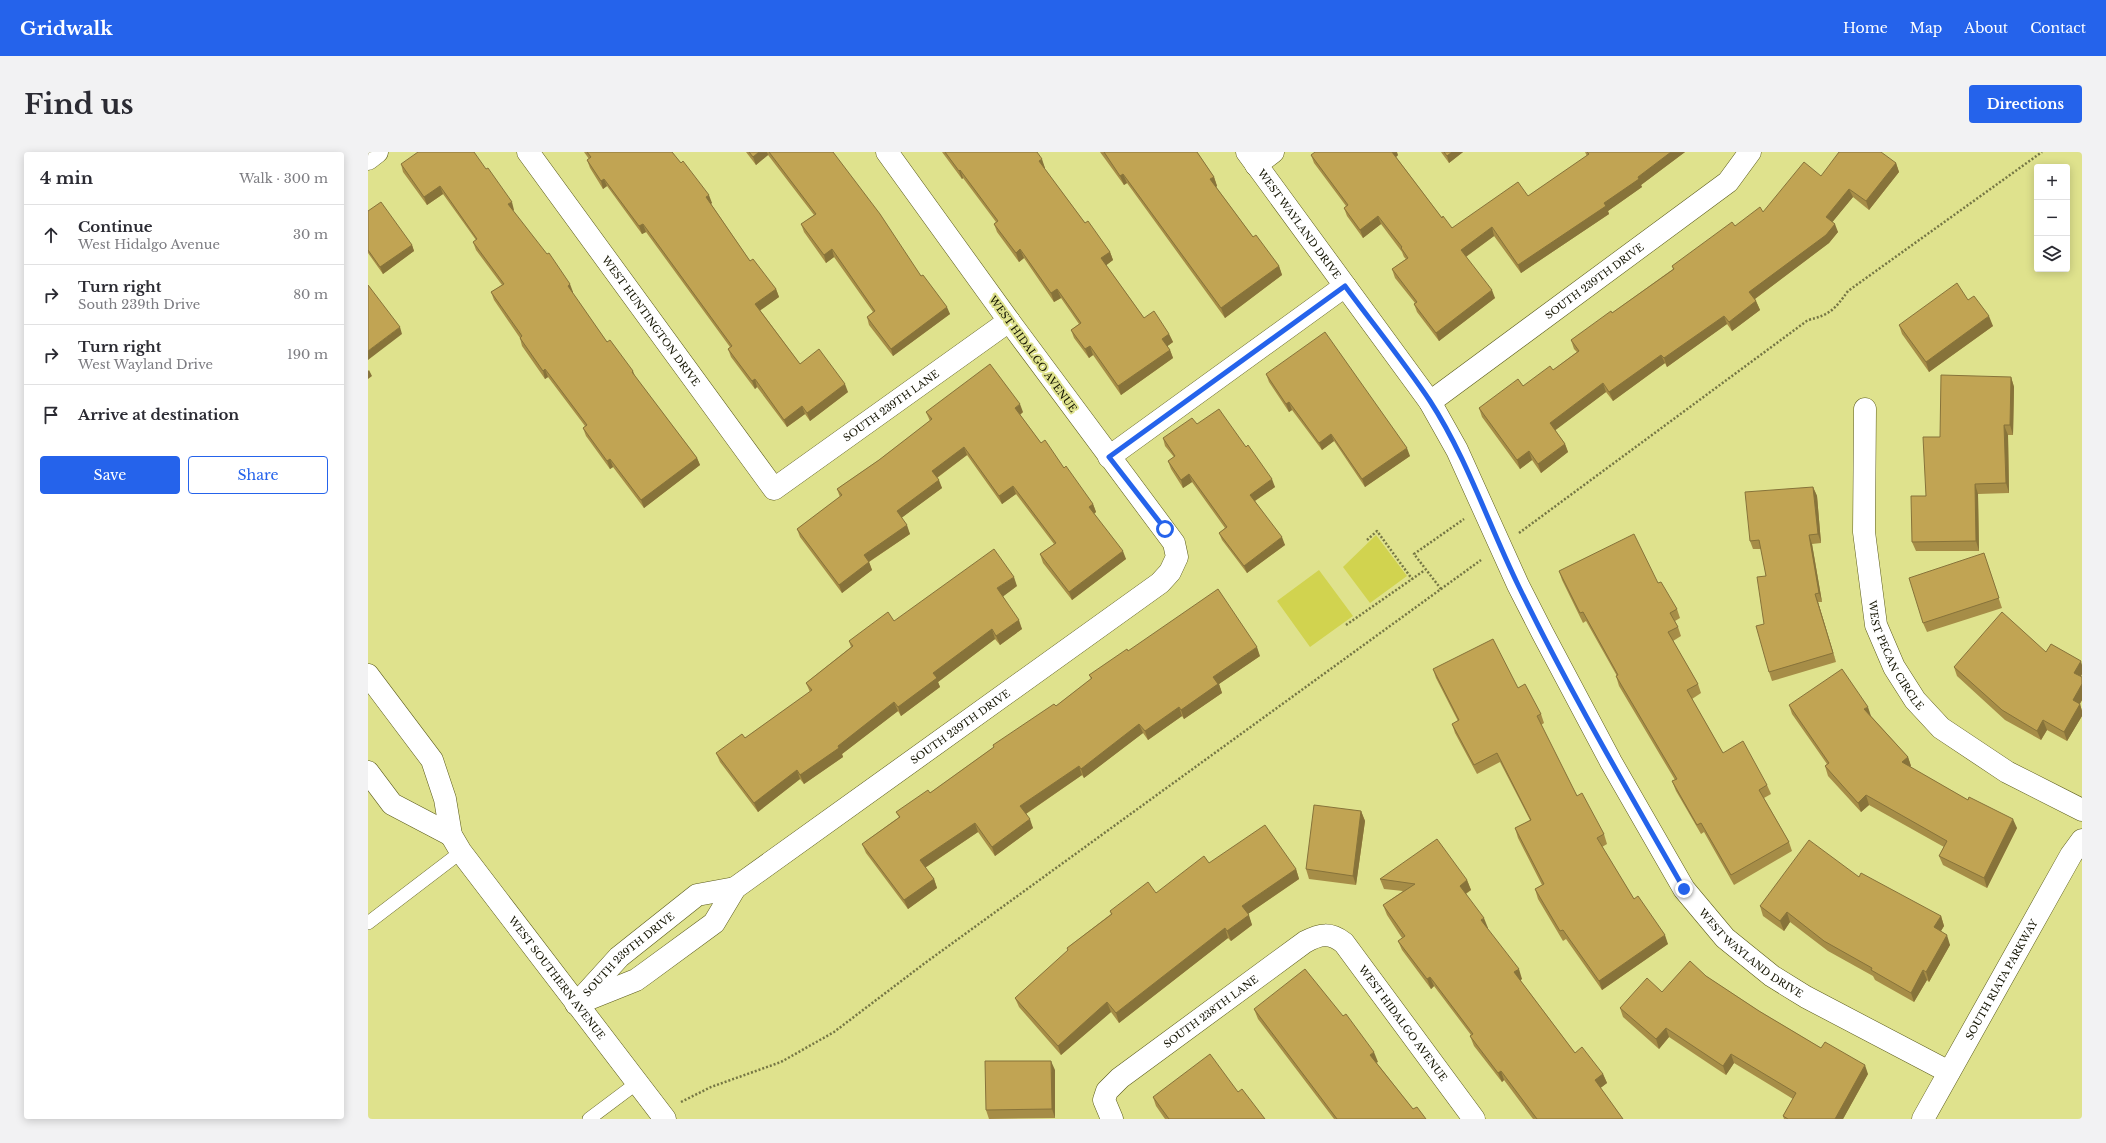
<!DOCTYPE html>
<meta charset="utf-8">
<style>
:root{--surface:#fff;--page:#f2f2f3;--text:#2b2b33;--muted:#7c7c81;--line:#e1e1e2;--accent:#2563eb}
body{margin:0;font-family:"Libre Baskerville",serif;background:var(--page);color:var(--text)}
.controls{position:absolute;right:12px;top:12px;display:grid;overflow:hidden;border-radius:4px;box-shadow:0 2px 10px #0003}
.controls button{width:36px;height:36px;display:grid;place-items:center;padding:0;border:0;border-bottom:1px solid var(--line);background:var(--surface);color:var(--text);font:20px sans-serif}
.stop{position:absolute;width:12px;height:12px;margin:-9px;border:3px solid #2563eb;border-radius:50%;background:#fff}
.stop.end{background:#2563eb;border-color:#fff;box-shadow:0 1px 4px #0008}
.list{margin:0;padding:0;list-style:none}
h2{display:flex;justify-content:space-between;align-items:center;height:52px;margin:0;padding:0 16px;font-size:17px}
h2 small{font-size:13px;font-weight:400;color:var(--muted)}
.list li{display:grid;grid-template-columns:26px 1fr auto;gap:12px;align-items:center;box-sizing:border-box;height:60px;padding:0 16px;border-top:1px solid var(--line)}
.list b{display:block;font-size:15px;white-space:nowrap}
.list p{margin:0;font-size:13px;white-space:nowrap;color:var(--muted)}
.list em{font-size:13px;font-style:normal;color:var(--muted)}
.actions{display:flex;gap:8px;padding:12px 16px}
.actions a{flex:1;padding:9px 0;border:1px solid var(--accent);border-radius:4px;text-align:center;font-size:14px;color:var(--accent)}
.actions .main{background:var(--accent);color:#fff}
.icon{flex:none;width:22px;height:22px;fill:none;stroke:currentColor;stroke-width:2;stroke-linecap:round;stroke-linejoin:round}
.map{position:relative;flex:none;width:1714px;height:967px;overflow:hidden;border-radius:4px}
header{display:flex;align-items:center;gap:24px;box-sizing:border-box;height:56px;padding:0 20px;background:var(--accent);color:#fff}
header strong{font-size:19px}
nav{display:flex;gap:22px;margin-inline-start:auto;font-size:14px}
.intro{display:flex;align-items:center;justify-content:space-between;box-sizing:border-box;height:96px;padding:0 24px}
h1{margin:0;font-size:28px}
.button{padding:10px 18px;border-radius:4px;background:var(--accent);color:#fff;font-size:14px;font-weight:700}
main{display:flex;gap:24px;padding:0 24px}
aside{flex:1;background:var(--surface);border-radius:4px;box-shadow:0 2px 10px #0003}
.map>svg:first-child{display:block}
</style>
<header>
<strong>Gridwalk</strong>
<nav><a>Home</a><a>Map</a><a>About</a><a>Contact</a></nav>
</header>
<div class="intro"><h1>Find us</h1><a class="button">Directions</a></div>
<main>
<aside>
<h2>4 min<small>Walk · 300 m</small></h2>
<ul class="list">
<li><svg class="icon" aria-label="ahead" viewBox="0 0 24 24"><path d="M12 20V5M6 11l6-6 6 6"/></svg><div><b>Continue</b><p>West Hidalgo Avenue</p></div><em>30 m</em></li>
<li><svg class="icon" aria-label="right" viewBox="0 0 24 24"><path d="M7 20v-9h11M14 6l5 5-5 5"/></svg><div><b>Turn right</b><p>South 239th Drive</p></div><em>80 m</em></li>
<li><svg class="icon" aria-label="right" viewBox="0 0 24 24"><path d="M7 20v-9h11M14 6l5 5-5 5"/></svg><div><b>Turn right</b><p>West Wayland Drive</p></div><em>190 m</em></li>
<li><svg class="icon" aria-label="arrive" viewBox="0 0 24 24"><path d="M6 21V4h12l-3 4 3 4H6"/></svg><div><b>Arrive at destination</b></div></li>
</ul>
<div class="actions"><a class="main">Save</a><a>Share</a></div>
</aside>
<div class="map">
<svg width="1714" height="967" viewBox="0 0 1714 967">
<rect width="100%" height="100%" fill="#dfe28d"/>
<path fill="#d1d34f" d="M1008 383 1039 424 1002 451 975 415Z
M951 418 985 464 942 495 909 449Z"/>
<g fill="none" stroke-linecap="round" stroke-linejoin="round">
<g stroke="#5b5b1b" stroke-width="14">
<path id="lane" d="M0 771 93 700
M221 967 269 931"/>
</g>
<g stroke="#5b5b1b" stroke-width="23">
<g id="street">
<path id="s1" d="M160 0 406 337 641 169"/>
<path id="s2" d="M879 0 1062 250 1089 298 1150 433 1174 480 1243 610 1316 737 1357 786 1404 824 1438 845 1581 920"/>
<path d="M0 7 9 0"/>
<path d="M888 13 905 0"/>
<path id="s3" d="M1062 250 1360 30 1382 0"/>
<path id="s4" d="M1497 257 1496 380 1508 473 1526 515 1547 548 1573 576 1639 620 1714 658"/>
<path d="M741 305 977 134"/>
<path id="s5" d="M212 848 251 805 329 743 367 736"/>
<path id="s6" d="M208 852 268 828 275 823 346 771 367 736 792 431 802 420 809 405 806 391 641 169 519 0"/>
<path id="s7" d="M744 967 736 948 739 939 752 926 937 790C952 782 962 780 976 791L1106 967"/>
</g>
</g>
<g stroke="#5b5b1b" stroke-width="23">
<g id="secondary">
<path id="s8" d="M0 523 64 608 77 647 83 683 93 700 297 967"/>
<path d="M0 620 24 652 83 683"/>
<path id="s9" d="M1555 967 1703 703 1714 688"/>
</g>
</g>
<path stroke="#757644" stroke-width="2.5" stroke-dasharray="2 2" stroke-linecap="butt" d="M1151 381 1440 168C1462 163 1467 157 1480 139L1674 0
M999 388 1009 379 1044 427
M1073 437 1046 402 1096 367
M978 473 1057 418
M313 950 343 935 413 910 466 880 557 811 1113 408"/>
<use href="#lane" stroke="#fff" stroke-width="13"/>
<use href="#street" stroke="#fff" stroke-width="22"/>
<use href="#secondary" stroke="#fff" stroke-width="22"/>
</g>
<path fill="#a68d47" d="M216 0H304L344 51 343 52 382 109 408 137 411 145 392 158 432 212 480 240 442 269 437 262 419 275 389 235 387 237 363 205 360 197 362 195 278 80 274 82 239 34 235 37 222 16 219 8 221 7Z
M378 0H465L553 124 582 162 525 204 501 173 499 165 505 160 466 105 458 111 436 80 433 72 446 63 400 3 388 13Z
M574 0H669L677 16H676L717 71 742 100 745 108 738 113 776 166 801 182 805 190 799 194 802 198 805 206 753 243 725 203 721 206 706 186 703 178 711 172 693 146 686 150 656 106 651 110 629 80 626 72 628 70 595 26 594 27Z
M732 0H829L846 25 849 34 848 35 885 85 911 114 914 123 857 166 759 31 756 33Z
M1073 0H1095L1081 11Z
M1217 0H1317L1273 33 1274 35 1240 59 1241 62 1153 121 1126 84 1098 105 1127 146 1071 189 1049 160 1046 152 1047 151 1027 126 1024 117 1038 107 1036 105 1034 100 1013 72 995 86 979 64 976 56 978 54 946 11 943 3H1030L1028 5 1074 66 1084 76 1160 44 1219 4Z
M1528 11 1531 20 1501 58 1485 45 1464 70 1470 80 1461 91 1387 147 1388 149 1392 158 1364 179 1359 172 1299 215 1297 211 1245 249 1238 240 1187 278 1197 292 1200 300 1173 321 1164 308 1152 317 1114 265 1111 256 1155 234 1185 218 1209 200 1206 197 1203 188 1244 161 1305 117 1304 114 1367 74 1395 60 1453 24Z
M33 12 146 58 145 59 205 140 204 141 239 190 268 226 329 306 332 313 276 356 245 315 242 317 218 284 215 276 217 274 180 225 177 227 154 194 152 186 126 148 123 140 134 133 108 98 105 90 108 88 75 42 59 53 35 20Z
M0 59 44 93 46 99 15 122 0 101Z
M1600 148 1625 174 1561 220 1534 182 1531 173Z
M898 222 1042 304 997 335 966 289 954 298 924 258 921 260 901 230Z
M1643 225 1646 235 1645 283H1640L1641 341 1610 342 1611 399H1548L1544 390 1558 344Z
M558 260H655L652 263 673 291 696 316 725 352 728 360 726 362 758 407 704 448 675 411 672 402 686 392 648 342 634 352 599 303 569 326 574 336 533 366 542 382 501 410 504 418 474 441 432 385 429 377 472 345 469 337 511 308 562 269Z
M829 272 878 295 907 335 887 349 917 393 879 421 854 388 851 381 857 376 824 330 815 336 803 317 800 309 806 305 797 294 795 286Z
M1445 335 1449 344 1453 391 1444 392 1454 450H1450L1468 510 1404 529 1401 520 1396 472 1398 424 1393 397H1385L1382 389Z
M1619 411 1634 456 1559 480 1555 471Z
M1191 419 1290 431 1309 457 1312 466 1307 469 1310 475 1313 484 1305 489 1330 532 1333 541 1324 547 1355 601 1399 633 1403 642 1396 646 1421 690 1424 699 1366 733 1336 680 1333 682 1308 639 1304 629 1307 628 1251 534 1248 524H1249L1218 469 1215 471 1194 428Z
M649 434 635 444 654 477 632 493 627 487 570 530 572 535 533 564 530 559 474 602 475 605 436 632 432 627 390 660 352 610 348 601 377 586 442 540 438 531 483 495 481 489 526 469Z
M760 499 892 504 851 532 854 541 816 567 814 564 780 588 775 581 716 626 714 623 658 662 665 676 627 704 610 680 557 716 566 727 569 736 540 757 498 701 494 692 531 665 528 660 562 641 626 595 625 593 688 554 723 527 721 523Z
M1678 500 1714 513V522L1713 525H1714V548L1712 552 1714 559V564L1699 589 1679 578 1673 588 1637 568 1589 524 1586 515Z
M1065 517 1150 536 1173 562 1176 571 1173 573 1209 644 1236 682 1239 692 1234 695 1266 747 1300 792 1234 838 1198 787 1195 789 1170 747 1167 737 1174 733 1150 686 1147 676 1162 668 1132 610 1109 622 1087 581 1084 572 1090 569 1068 526Z
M1421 553 1503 564 1540 605 1543 614 1542 615 1649 676 1619 736 1575 713 1571 704 1576 695 1501 653 1493 660 1460 624 1457 614 1459 612 1424 562Z
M993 659 997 669 988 733 941 727 938 717Z
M841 711 928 717 931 727 880 762 884 773 863 789 860 786 751 871 743 860 693 903 651 855 647 846 700 799 699 796 743 762 742 759 788 741Z
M1491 725 1573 764 1576 774 1573 779 1582 793 1561 830 1559 828 1546 850 1507 828 1505 824 1460 799 1422 770 1416 779 1395 764 1392 754Z
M1012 727 1099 728 1103 738 1098 742 1120 776H1119L1154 827 1152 828 1207 901 1235 922 1239 931 1232 936 1255 967H1165L1136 928 1134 930 1106 894 1102 884 1103 883 1066 834 1063 837 1034 798 1030 789 1034 786 1019 763 1015 753 1035 739 1016 737Z
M1338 824 1391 859 1453 896 1500 922 1475 967H1416L1415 964 1425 947 1366 911 1358 923 1301 885 1291 897 1255 865 1252 856 1294 840Z
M886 857 1010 910H1008L1045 957 1058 967H966L890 867Z
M687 918V966L621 967 618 958Z
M870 940 897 967H797L788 954 785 945Z"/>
<path fill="#87733a" d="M391 0H399L400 3 388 13 385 5Z
M1023 0H1029L1030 3 1026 7Z
M1084 0H1095L1081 11 1079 4Z
M1303 0H1317L1273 33 1274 35 1240 59 1241 62 1153 121 1150 113 1236 51 1270 25Z
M674 7 677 16 674 18 671 9Z
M1528 11 1531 20 1501 58 1498 49Z
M592 18 595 26 594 27 591 19Z
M755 22 759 31 756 33 752 24Z
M846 25 849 34 846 37 842 27Z
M236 27 239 34 235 37 233 29Z
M72 34 75 42 59 53 56 45Z
M1481 37 1485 45 1462 73 1458 65Z
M341 43 344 51 341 53 338 45Z
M144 50 146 58 143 60 140 52Z
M1010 64 1013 72 995 86 992 78Z
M275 72 278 80 274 82 271 74Z
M1467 72 1470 80 1461 91 1384 149 1381 140Z
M1124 75 1126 84 1096 106 1093 98Z
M44 93 46 99 15 122 12 115Z
M464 97 466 105 458 111 456 103Z
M652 97 656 106 651 110 648 101Z
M742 100 745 108 736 115 733 106Z
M911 114 914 123 857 166 853 156Z
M202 132 205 140 203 142 200 134Z
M408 137 411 145 390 160 387 152Z
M689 137 693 146 686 150 683 141Z
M1124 138 1127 146 1071 189 1068 181Z
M1388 149 1392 158 1364 179 1361 170Z
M579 155 582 162 525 204 523 197Z
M1356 164 1359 172 1299 215 1296 206Z
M1621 164 1625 174 1561 220 1558 210Z
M32 175 34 182 0 208V199Z
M801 182 805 190 797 196 794 187Z
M722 194 725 203 721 206 717 197Z
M802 198 805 206 753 243 750 234Z
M1293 203 1297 211 1245 249 1241 240Z
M177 217 180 225 177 227 175 219Z
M1 218 4 224 0 227V219Z
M265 219 268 227 264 220Z
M1643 225 1646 235 1645 283 1642 273Z
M387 227 389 235 387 237 384 229Z
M1235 231 1238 240 1185 280 1182 271Z
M477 232 480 240 442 269 439 261Z
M921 250 924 258 921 260 918 252Z
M652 252 655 260 650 264 647 256Z
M434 254 437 262 419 275 416 268Z
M1636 273 1640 283 1641 341 1638 331Z
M963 282 966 289 954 298 951 291Z
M1197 292 1200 300 1173 321 1170 312Z
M596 295 599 303 567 327 564 319Z
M1039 296 1042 304 997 335 994 327Z
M1161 299 1164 308 1152 317 1149 308Z
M329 306 332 313 276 356 273 348Z
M242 307 245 315 242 317 239 309Z
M821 322 824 330 815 336 813 328Z
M904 327 907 335 885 350 882 343Z
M571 328 574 336 532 367 529 359Z
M1607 332 1610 342 1611 399 1608 389Z
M645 334 648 342 634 352 631 344Z
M1445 335 1449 344 1453 391 1450 382Z
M725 352 728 360 724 363 721 355Z
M539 373 542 382 499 411 496 403Z
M1441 383 1444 392 1454 450 1451 441Z
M914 385 917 393 879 421 876 414Z
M755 399 758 407 704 448 701 440Z
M501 410 504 418 474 441 471 433Z
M646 425 649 434 633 446 629 436Z
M1447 442 1450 450 1468 510 1465 501Z
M651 468 654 477 632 493 628 484Z
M624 477 627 487 570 530 572 535 533 564 530 555 565 521Z
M889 495 892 504 851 532 854 541 816 567 813 558 845 525Z
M1713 509 1714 513V522L1709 530 1706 521Z
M1714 532V548L1708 558 1705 548Z
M526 550 530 559 474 602 475 605 436 632 432 623Z
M1712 552 1714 559V564L1699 589 1696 580Z
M811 555 814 564 780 588 777 579Z
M1500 555 1503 564 1500 566 1496 557Z
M1675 568 1679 578 1673 588 1669 579Z
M771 572 775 581 716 626 713 617Z
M1540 605 1543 614 1538 619 1534 610Z
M711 614 714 623 656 663 652 654Z
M429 618 432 627 390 660 386 651Z
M1498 643 1501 653 1493 660 1490 651Z
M993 659 997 669 988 733 985 724Z
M662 667 665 676 627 704 624 695Z
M1645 667 1649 676 1619 736 1616 726Z
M607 671 610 680 555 717 552 708Z
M928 717 931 727 877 764 874 754Z
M566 727 569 736 540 757 536 748Z
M1099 728 1103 738 1095 743 1092 734Z
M1419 760 1422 770 1416 779 1412 769Z
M881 763 884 773 863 789 859 779Z
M1573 764 1576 774 1569 785 1566 775Z
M1116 766 1120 776 1117 778 1113 768Z
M857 776 860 786 751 871 748 861Z
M1297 783 1300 792 1234 838 1231 829Z
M1579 783 1582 793 1561 830 1558 820Z
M1151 817 1154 827 1150 830 1146 820Z
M1555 818 1559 828 1546 850 1543 841Z
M1062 825 1066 834 1063 837 1059 827Z
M739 850 743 860 693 903 690 894Z
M1298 876 1301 885 1291 897 1288 887Z
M1006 900 1010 910 1006 912 1002 903Z
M1363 902 1366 911 1358 923 1355 914Z
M683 909 687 918V966L684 957Z
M1497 913 1500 922 1475 967H1467Z
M1133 919 1136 928 1134 930 1130 921Z
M1235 922 1239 931 1230 938 1227 928Z"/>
<path fill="#c1a453" stroke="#87733a" d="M50 0H106L118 17 120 16 144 50 140 52 179 102 181 101 202 132 200 134 239 190 242 188 265 219 264 220 329 306 273 348 242 307 239 309 215 276 219 273 177 217 175 219 152 186 154 184 123 140 136 132 105 90 109 87 72 34 56 45 33 12Z
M219 0H304L313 11 315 9 341 43 338 45 382 109 385 107 408 137 387 152 432 212 451 197 477 232 439 261 434 254 416 268 387 227 384 229 360 197 364 194 275 72 271 74 236 27 233 29 219 8 223 5Z
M381 0H391L385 5Z
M401 0H465L512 62 553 124 555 123 579 155 523 197 499 165 507 159 464 97 456 103 433 72 448 62Z
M577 0H669L674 7 671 9 717 71 720 69 742 100 733 106 776 166 786 159 801 182 794 187 802 198 750 234 722 194 717 197 703 178 713 171 689 137 683 141 652 97 648 101 626 72 630 69 592 18 591 19Z
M736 0H829L846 25 842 27 885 85 888 83 911 114 853 156 755 22 752 24Z
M947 0H1024L1074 66 1075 64 1084 76 1150 30 1160 44 1221 2 1219 0H1303L1270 25 1271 27 1236 51 1238 54 1150 113 1124 75 1093 98 1124 138 1068 181 1046 152 1049 150 1024 117 1040 106 1033 96 1034 95 1010 64 992 78 976 56 980 53 943 3Z
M1076 0H1084L1079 4Z
M1471 0H1513L1528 11 1498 49 1481 37 1458 65 1467 72 1458 83 1381 140 1388 149 1361 170 1356 164 1296 206 1293 203 1241 240 1235 231 1182 271 1197 292 1170 312 1161 299 1149 308 1111 256 1150 227 1155 234 1182 214 1185 218 1211 199 1203 188 1243 159 1244 161 1306 117 1304 114 1364 70 1367 74 1392 55 1395 60 1436 10 1453 24Z
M13 50 44 93 12 115 0 98V59Z
M1589 131 1600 148 1606 144 1621 164 1558 210 1531 173Z
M0 133 32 175 0 199Z
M957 180 1039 296 994 327 963 282 951 291 921 250 918 252 898 222Z
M622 212 652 252 647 256 673 291 677 288 696 316 698 314 725 352 721 355 755 399 701 440 672 402 688 391 645 334 631 344 596 295 564 319 571 328 529 359 539 373 496 403 501 410 471 433 429 377 474 343 469 337 511 308 564 267 558 260Z
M1573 223 1643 225 1642 273H1636L1638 331 1607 332 1608 389 1544 390 1543 344H1558L1555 285H1572Z
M851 257 878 295 880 293 904 327 882 343 914 385 876 414 851 381 859 375 821 322 813 328 800 309 807 304 795 286 824 266 829 272Z
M1445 335 1450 382 1441 383 1451 441 1447 442 1465 501 1401 520 1388 474 1396 472 1389 425 1398 424 1391 388 1382 389 1377 340Z
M1266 382 1290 431 1293 430 1309 457 1302 461 1310 475 1300 480 1330 532 1319 538 1355 601 1375 589 1399 633 1391 638 1421 690 1363 723 1333 671 1329 673 1304 629 1309 627 1248 524 1250 523 1215 460 1212 461 1191 419Z
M626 397 646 425 629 436 651 468 628 484 624 477 565 521 569 526 530 555 526 550 470 594 471 596 432 623 429 618 386 651 348 601 374 582 377 586 444 538 438 531 485 494 481 489 520 460 526 469Z
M1616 401 1631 446 1555 471 1541 426Z
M850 437 889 495 845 525 850 532 813 558 811 555 777 579 771 572 713 617 711 614 652 654 662 667 624 695 607 671 552 708 566 727 536 748 494 692 532 665 528 660 560 638 562 641 626 595 625 593 686 552 688 554 724 526 721 523 759 497 760 499Z
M1634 460 1678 500 1683 492 1713 509 1706 521 1714 525V532L1705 548 1712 552 1696 580 1675 568 1669 579 1634 558 1586 515Z
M1125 487 1150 536 1157 532 1173 562 1169 564 1209 644 1214 641 1236 682 1229 686 1266 747 1270 744 1297 783 1231 829 1195 778 1192 779 1167 737 1176 732 1147 676 1163 668 1129 601 1106 613 1084 572 1091 568 1065 517Z
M1474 517 1500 555 1496 557 1540 605 1534 610 1600 648 1601 645 1645 667 1616 726 1571 704 1579 689 1498 643 1490 651 1457 614 1461 611 1421 553Z
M946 653 993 659 985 724 938 717Z
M897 673 928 717 874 754 881 763 859 779 857 776 748 861 739 850 690 894 647 846 700 798 699 796 744 762 742 759 780 730 788 741 836 704 841 711Z
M1069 687 1099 728 1092 734 1116 766 1113 768 1151 817 1146 820 1207 901 1214 895 1235 922 1227 928 1255 967H1169L1133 919 1130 921 1102 884 1105 882 1062 825 1059 827 1030 789 1037 784 1015 753 1047 732 1012 727Z
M1441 688 1491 725 1493 721 1573 764 1566 775 1579 783 1558 820 1555 818 1543 841 1503 818 1504 816 1456 789 1419 760 1412 769 1392 754Z
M1322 809 1338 824 1391 859 1453 896 1457 890 1497 913 1467 967H1420L1415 964 1428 941 1363 902 1355 914 1298 876 1288 887 1252 856 1279 826 1294 840Z
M937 817 975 864 978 862 1006 900 1002 903 1045 957 1049 955 1058 967H969L886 857Z
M842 902 870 940 874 937 897 967H801L785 945Z
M617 909H683L684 957 618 958Z"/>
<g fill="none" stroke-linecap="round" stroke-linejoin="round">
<path stroke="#2563eb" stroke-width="5" d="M797 377 741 305 977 134C1005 172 1036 210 1062 249 1099 306 1121 374 1151 435 1201 538 1259 637 1316 737"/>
</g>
<g text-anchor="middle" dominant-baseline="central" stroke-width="4" stroke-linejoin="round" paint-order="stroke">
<g font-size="10" fill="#131300" stroke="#dfe28d">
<text stroke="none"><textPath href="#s2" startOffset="89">WEST WAYLAND DRIVE</textPath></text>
<text stroke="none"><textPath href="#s3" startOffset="204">SOUTH 239TH DRIVE</textPath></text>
<text stroke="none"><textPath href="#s1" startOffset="209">WEST HUNTINGTON DRIVE</textPath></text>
<text transform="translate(665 202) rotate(54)">WEST HIDALGO AVENUE</text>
<text stroke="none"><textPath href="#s1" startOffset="561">SOUTH 239TH LANE</textPath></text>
<text stroke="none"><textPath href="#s4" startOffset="252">WEST PECAN CIRCLE</textPath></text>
<text stroke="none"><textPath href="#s6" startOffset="479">SOUTH 239TH DRIVE</textPath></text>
<text stroke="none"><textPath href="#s2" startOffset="953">WEST WAYLAND DRIVE</textPath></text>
<text stroke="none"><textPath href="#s5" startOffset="67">SOUTH 239TH DRIVE</textPath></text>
<text stroke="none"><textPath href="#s8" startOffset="362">WEST SOUTHERN AVENUE</textPath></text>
<text stroke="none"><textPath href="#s9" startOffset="160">SOUTH RIATA PARKWAY</textPath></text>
<text stroke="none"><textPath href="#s7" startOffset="161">SOUTH 238TH LANE</textPath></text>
<text stroke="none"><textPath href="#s7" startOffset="420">WEST HIDALGO AVENUE</textPath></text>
</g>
</g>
</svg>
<div class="controls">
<button>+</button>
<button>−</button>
<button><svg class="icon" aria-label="layers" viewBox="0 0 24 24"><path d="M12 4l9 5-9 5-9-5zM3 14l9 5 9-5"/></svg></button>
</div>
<div class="stop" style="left:797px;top:377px"></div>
<div class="stop end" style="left:1316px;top:737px"></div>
</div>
</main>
